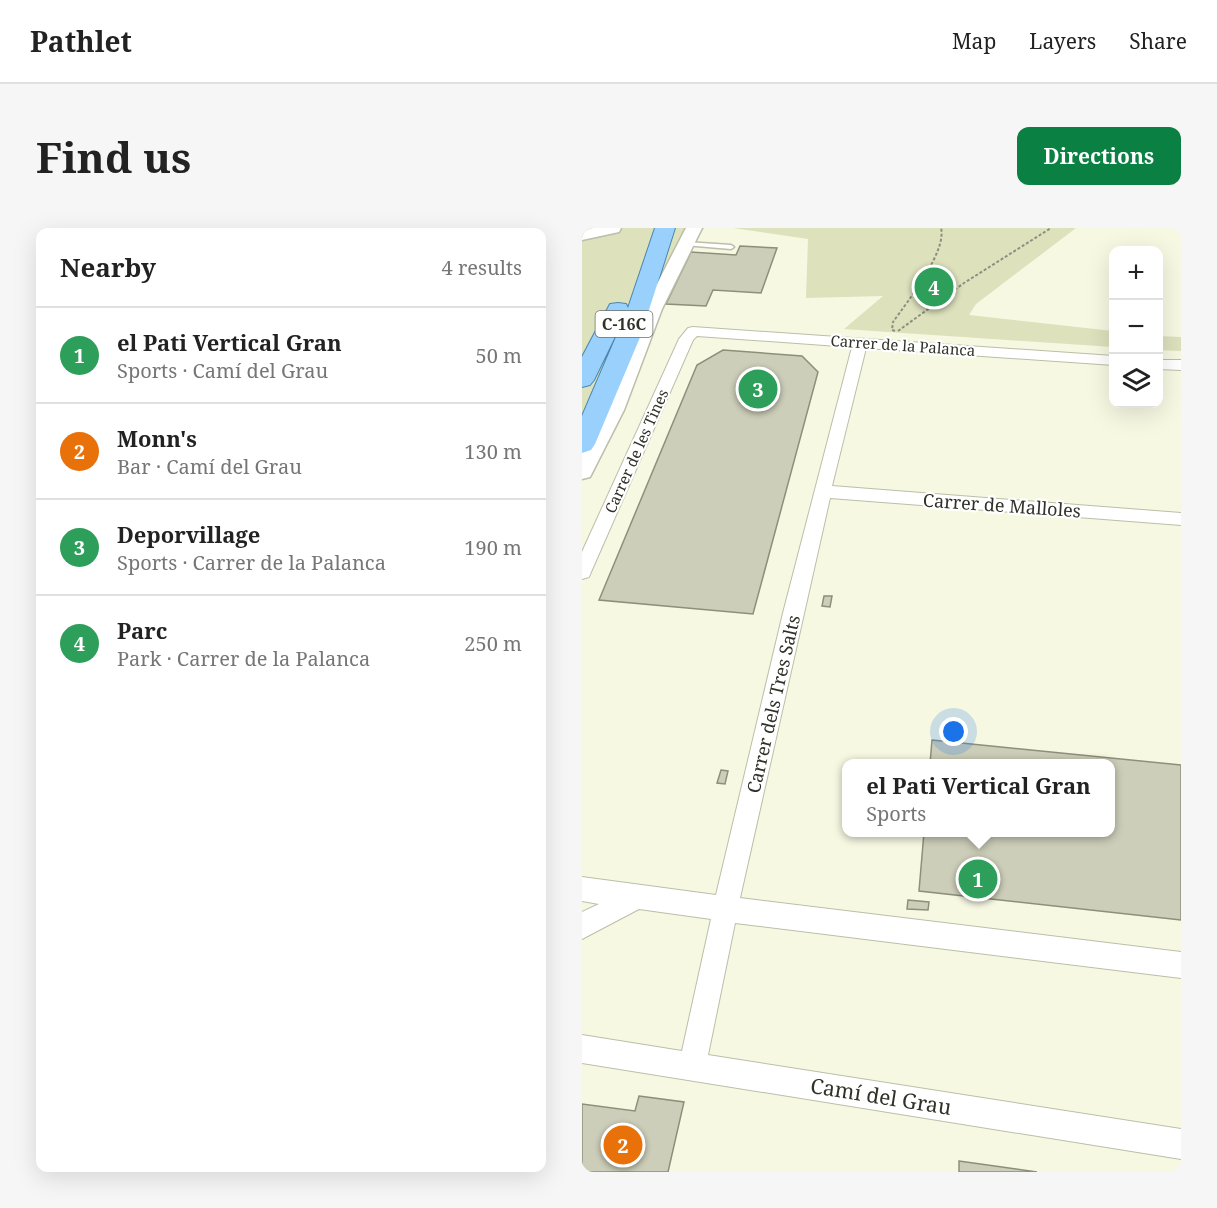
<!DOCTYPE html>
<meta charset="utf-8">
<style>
:root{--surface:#fff;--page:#f6f6f6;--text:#222;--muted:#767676;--line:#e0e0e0;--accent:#0b8043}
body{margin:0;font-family:"Noto Serif",serif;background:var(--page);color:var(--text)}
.controls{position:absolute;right:18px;top:18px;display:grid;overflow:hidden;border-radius:12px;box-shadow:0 6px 24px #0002}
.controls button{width:54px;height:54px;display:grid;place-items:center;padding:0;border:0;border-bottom:2px solid var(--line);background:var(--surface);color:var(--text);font:30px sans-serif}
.you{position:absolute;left:372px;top:504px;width:21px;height:21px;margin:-15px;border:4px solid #fff;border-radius:50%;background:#1a73e8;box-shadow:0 0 0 9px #1a73e833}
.badge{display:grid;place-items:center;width:39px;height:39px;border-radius:50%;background:var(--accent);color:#fff;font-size:20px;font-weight:700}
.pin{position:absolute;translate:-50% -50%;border:3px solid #fff;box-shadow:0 2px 6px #0006}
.popup{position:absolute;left:260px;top:531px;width:273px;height:78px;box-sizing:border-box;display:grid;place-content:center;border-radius:12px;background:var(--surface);filter:drop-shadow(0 2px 4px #0005);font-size:20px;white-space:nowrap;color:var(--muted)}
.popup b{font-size:22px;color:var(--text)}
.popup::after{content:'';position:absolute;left:50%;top:100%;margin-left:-12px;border:12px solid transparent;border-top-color:var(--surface)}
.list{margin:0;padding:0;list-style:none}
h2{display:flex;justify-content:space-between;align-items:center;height:78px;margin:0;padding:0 24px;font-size:26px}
h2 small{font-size:20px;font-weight:400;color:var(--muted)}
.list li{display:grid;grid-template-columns:39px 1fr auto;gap:18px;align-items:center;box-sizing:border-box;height:96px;padding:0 24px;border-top:2px solid var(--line)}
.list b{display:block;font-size:22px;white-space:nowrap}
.list p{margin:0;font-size:20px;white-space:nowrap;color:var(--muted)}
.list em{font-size:20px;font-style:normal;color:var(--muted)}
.icon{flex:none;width:33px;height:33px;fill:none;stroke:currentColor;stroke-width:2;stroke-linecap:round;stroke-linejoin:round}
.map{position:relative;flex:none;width:599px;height:944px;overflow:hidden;border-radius:12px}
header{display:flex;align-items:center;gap:36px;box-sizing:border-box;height:84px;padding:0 30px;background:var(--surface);border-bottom:2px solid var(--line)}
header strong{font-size:28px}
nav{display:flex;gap:33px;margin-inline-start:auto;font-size:21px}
.intro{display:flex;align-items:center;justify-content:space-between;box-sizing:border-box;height:144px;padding:0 36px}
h1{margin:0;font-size:42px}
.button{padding:15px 27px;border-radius:12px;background:var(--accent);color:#fff;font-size:21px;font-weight:700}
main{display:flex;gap:36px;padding:0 36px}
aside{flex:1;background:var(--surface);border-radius:12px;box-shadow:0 6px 24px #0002}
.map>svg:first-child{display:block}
</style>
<header>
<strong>Pathlet</strong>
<nav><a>Map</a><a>Layers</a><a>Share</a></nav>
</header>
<div class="intro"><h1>Find us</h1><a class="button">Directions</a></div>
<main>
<aside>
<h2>Nearby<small>4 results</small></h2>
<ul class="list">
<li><span class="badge" style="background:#2e9e5b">1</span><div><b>el Pati Vertical Gran</b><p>Sports · Camí del Grau</p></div><em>50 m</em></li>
<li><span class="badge" style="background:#e8710a">2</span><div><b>Monn's</b><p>Bar · Camí del Grau</p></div><em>130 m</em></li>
<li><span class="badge" style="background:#2e9e5b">3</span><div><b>Deporvillage</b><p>Sports · Carrer de la Palanca</p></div><em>190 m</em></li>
<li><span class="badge" style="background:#2e9e5b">4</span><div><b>Parc</b><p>Park · Carrer de la Palanca</p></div><em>250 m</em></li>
</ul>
</aside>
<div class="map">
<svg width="599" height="944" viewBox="0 0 599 944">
<rect width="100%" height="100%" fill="#f6f8e2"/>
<path fill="#dde1bc" d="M0 0H122L103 30 78 87 0 247Z
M151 0H494L394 76 387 87 531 103V119L262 101 301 68 224 70 226 11Z
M576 108 599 109V123L577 122Z"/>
<path fill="#ccceb9" stroke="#8d8f7b" stroke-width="1.5" d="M158 18 195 20 179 65 131 62 124 78 84 76 109 24 154 27Z
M141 122 220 128 236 144 171 386 17 372 115 137Z
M242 368H250L248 379 240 378Z
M350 512 599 537V692L337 663 342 604H528V536H348Z
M139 542 146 543 143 556 135 555Z
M326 672 347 674 346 682 325 681Z
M57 868 102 874 86 944H0V876L53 883Z
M377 933 455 944H377Z"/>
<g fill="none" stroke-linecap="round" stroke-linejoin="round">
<g stroke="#bcbea9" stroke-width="3">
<path id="lane" d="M104 14 149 17 152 19 149 21 102 17V15Z"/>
</g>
<g stroke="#bcbea9" stroke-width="2">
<path id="street" d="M111 99 532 128V137L284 120 250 258 599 285V297L248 270 158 670 599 724V750L153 695 126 827 599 901V931L0 835V807L100 823 129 691 57 681 0 711V684L17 676 0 673V649L134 667 201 385 270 119 115 108 111 112 9 344 7 349 0 351V324L97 111 106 100Z
M576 132H599V142L576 141Z"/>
</g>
<g stroke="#bcbea9" stroke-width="3">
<path id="secondary" d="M9 0H39L37 4 0 12V2Z
M104 0H120L80 81 42 182 8 249 0 251V221L20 182 62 81Z"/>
</g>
<g stroke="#4986b0" stroke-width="2">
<path id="primary" d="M73 0H93L59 107 13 216 9 222 0 225V188L43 88 12 152 8 157 0 159V129L28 76 36 75 44 76 46 80Z"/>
</g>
<path stroke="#8e8f80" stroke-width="2" stroke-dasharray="3 2" stroke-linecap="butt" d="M313 103 310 102 311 94C325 74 365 24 359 0
M316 103 382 55 469 0"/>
<use href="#lane" fill="#fff" fill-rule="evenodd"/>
<use href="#street" fill="#fff" fill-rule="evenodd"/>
<use href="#secondary" fill="#fff" fill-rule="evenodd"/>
<use href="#primary" fill="#9ad1fc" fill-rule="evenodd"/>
</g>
<g text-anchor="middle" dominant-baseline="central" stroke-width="4.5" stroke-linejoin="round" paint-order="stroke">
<g font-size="15" fill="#303128" stroke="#fff">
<text transform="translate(321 117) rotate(4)">Carrer de la Palanca</text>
<text transform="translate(54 223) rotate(-66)">Carrer de les Tines</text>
</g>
<rect fill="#fff" stroke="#6e6f68" stroke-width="1.5" x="13.5" y="83" width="57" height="26" rx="4.5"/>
<g font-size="16" font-weight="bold" fill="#303128">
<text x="42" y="96">C-16C</text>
</g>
<g font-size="18" fill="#303128" stroke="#fff">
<text transform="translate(420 277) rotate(4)">Carrer de Malloles</text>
<text transform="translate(191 476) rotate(-77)">Carrer dels Tres Salts</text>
</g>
<g font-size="21" fill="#303128" stroke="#fff">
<text transform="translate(299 868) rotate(9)">Camí del Grau</text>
</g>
</g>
</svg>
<div class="controls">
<button>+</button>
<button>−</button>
<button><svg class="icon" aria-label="layers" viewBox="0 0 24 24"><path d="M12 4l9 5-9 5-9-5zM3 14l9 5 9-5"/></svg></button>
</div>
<div class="you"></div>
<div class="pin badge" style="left:396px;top:651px;background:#2e9e5b">1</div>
<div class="popup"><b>el Pati Vertical Gran</b>Sports</div>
<div class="pin badge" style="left:41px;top:917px;background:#e8710a">2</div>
<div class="pin badge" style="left:176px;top:161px;background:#2e9e5b">3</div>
<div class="pin badge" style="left:352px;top:59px;background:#2e9e5b">4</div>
</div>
</main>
